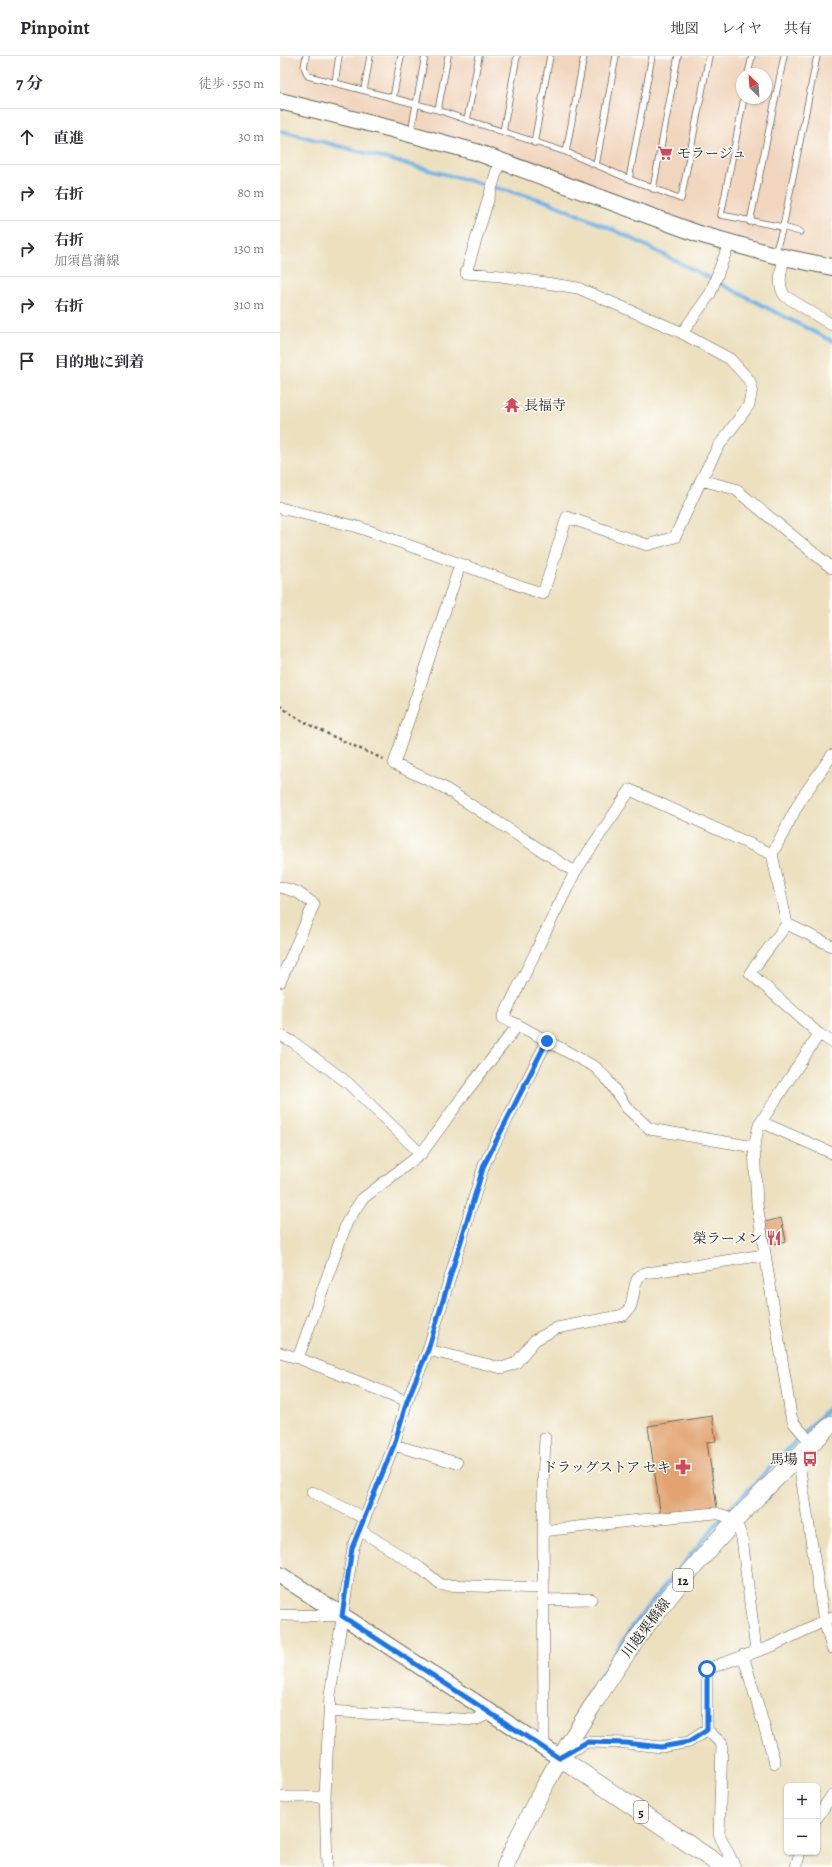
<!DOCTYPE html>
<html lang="ja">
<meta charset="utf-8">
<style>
:root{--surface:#fff;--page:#f2f2f3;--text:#2b2b33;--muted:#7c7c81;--line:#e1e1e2}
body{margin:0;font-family:Alegreya,"Noto Serif JP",serif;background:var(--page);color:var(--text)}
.controls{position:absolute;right:12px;bottom:12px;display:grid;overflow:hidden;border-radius:6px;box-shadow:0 1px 3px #0004}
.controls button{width:36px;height:36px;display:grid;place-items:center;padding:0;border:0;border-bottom:1px solid var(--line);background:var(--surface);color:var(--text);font:20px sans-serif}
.compass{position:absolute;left:456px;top:12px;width:36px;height:36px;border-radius:50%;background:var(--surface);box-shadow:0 1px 3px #0004;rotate:335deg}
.stop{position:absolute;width:12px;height:12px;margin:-9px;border:3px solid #1a73e8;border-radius:50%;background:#fff}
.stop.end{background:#1a73e8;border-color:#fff;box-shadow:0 1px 4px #0008}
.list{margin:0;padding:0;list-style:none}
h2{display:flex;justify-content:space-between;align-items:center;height:52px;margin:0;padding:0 16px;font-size:17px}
h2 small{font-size:13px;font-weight:400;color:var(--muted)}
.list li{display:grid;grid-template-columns:26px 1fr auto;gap:12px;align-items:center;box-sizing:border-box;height:56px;padding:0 16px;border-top:1px solid var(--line)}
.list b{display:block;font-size:15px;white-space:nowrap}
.list p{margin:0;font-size:13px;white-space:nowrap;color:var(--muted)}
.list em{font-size:13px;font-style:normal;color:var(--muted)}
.icon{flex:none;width:22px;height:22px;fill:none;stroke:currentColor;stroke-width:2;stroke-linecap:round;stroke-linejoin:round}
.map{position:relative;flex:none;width:552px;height:1811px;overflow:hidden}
header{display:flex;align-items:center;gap:24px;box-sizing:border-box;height:56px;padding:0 20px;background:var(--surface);border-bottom:1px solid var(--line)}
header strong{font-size:19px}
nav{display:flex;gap:22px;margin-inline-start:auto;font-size:14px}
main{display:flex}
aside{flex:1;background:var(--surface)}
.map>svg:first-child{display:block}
</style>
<header>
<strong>Pinpoint</strong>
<nav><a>地図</a><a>レイヤ</a><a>共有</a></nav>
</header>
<main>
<aside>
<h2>7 分<small>徒歩 · 550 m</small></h2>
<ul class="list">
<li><svg class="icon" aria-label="ahead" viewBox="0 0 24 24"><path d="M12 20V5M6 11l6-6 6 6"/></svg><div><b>直進</b></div><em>30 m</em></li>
<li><svg class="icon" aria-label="right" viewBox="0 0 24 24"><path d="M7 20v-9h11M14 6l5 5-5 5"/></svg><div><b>右折</b></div><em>80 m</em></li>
<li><svg class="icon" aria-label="right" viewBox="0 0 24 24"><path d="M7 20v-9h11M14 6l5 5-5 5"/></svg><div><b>右折</b><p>加須菖蒲線</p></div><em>130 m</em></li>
<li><svg class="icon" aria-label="right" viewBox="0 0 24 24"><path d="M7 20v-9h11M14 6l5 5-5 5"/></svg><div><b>右折</b></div><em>310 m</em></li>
<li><svg class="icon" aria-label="arrive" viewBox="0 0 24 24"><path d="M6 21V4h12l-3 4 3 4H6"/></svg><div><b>目的地に到着</b></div></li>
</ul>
</aside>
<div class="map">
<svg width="552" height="1811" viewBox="0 0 552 1811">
<rect width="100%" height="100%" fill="#fdfcf7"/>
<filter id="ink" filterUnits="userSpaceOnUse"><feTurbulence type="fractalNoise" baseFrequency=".025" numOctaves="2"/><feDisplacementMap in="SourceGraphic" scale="8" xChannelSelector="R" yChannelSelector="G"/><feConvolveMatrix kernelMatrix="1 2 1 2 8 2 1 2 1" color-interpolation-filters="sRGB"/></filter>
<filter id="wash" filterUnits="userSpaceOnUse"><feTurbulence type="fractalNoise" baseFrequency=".012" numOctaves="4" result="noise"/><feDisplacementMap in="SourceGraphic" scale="16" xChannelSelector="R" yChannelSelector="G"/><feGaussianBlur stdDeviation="0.9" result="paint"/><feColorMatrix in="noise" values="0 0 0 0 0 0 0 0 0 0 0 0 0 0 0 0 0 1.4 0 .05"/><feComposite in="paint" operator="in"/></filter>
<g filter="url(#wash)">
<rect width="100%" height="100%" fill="#ece0bf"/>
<path fill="#f1d5bd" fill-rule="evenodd" d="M6 0H552V203L453 180 421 171 188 86 12 39 2 22ZM462 18H486V42H462Z"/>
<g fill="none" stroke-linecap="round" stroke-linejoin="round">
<path stroke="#73b3e7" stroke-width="4" d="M2 75 266 145 345 179 552 285
M306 1643 349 1576 368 1550 442 1461 552 1348"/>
</g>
<g id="blocks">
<path fill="#e2a370" d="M501 1162 506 1185 490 1189 485 1166Z
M432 1360 436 1385 427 1386 437 1452 381 1461 368 1370Z"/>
</g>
</g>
<g filter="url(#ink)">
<use href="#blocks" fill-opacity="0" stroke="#656155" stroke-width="1"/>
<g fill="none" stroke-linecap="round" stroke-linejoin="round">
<g stroke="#656155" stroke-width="7">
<path id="lane" d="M26 0 24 11 28 20 113 42
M121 0 113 42 158 54 168 0
M199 0 187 64 286 96 349 123 401 143 429 0
M468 18 472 0
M55 27 59 0
M84 34 90 0
M464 42 441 159 503 171 520 176
M158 54 187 64
M131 76 145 0
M223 76 237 0
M254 87 270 0
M286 96 304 0
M316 109 336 0
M349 123 372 0
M373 133 398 0
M470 166 504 0
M495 197 503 171 537 0"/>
</g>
<g stroke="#656155" stroke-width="12">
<path id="street" d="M220 104 186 217 221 220 298 232 396 274 450 303 469 324 472 332 469 349 438 391 421 424
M504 202C501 215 497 229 505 240L552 269
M402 277 430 238 449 188
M0 452 78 471 263 538 287 461 367 489 395 481 421 424 455 433 552 512
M180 509 114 708 163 731 295 816
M492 798 507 868 470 917 539 978 552 986
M0 831 17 836 34 848 0 926
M507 868 552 890
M238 969 315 1011 327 1023 347 1052 370 1073 474 1091
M0 979 13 986 68 1027 141 1098
M481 1066 552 1097
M148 1294 204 1109 267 985
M0 1297 18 1302 127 1345
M18 1302 67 1166 82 1143 141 1098 183 1040 238 969 223 962 295 816 350 734 492 798 521 743 552 699
M531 1387 514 1367 511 1360 477 1148 474 1091 479 1069 539 978
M114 1389 177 1407
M514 1404 520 1414 544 1565 552 1592
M32 1436 84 1462
M80 1474 140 1512 161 1529 263 1532
M263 1475 350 1465 436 1457 455 1463 462 1482 476 1595
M263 1544 311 1543
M0 1559 61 1560
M463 1599 495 1707
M49 1655 195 1664 210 1657
M427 1674 442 1688 439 1778 455 1811
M264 1692 263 1429 265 1382
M284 1699 307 1686 346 1687 381 1691 409 1686 427 1674V1613L492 1590 552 1561
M0 1741H45
M537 1762 552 1739
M47 1811 45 1741 50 1639 73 1492 114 1389 127 1345 148 1294 222 1312 236 1307 255 1284 277 1272 344 1259C346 1256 350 1253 351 1249 356 1232 352 1215 374 1216L484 1199
M516 1811 520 1796"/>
</g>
<g stroke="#656155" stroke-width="18">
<path id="secondary" d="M0 45 112 73 196 96 419 178 494 199 552 211
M0 1519 279 1701"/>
</g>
<g stroke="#656155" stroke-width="18">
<path id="primary" d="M279 1701 443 1811
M225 1811C249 1755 278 1703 311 1652 331 1621 351 1589 374 1560 428 1490 488 1428 552 1368"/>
</g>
<path stroke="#656155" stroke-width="2.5" stroke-dasharray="3 3" stroke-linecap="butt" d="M0 650C27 671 73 689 105 704"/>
<use href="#lane" stroke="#fff" stroke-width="5.5"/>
<use href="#street" stroke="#fff" stroke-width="11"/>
<use href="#secondary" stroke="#fff" stroke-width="16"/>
<use href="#primary" stroke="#fff" stroke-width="17"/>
</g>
</g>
<g fill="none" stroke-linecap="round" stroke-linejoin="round" filter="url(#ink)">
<path stroke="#1a73e8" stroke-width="5" d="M267 985 204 1109 148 1294 127 1345 114 1389 72 1492 62 1560 279 1702 307 1686 346 1687 381 1691 409 1686 427 1674V1613"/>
</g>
<defs>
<g id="supermarket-bare" transform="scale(1.2)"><path d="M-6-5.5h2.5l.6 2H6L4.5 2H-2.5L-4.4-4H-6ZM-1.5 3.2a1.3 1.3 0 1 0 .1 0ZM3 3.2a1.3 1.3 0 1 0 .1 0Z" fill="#d1495b" stroke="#fdfcf7" stroke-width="2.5" paint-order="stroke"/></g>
<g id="temple-bare" transform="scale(1.2)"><path d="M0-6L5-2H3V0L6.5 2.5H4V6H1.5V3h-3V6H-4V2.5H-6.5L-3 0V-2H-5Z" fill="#d1495b" stroke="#fdfcf7" stroke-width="2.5" paint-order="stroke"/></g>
<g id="restaurant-bare" transform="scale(1.2)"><path d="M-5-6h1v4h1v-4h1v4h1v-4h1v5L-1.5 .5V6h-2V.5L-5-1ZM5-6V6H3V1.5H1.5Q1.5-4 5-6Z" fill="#d1495b" stroke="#fdfcf7" stroke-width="2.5" paint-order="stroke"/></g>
<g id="bus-bare" transform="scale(1.2)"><path d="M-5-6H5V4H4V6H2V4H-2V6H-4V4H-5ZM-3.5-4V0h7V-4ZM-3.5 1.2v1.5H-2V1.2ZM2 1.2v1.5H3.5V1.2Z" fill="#d1495b" stroke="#fdfcf7" stroke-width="2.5" paint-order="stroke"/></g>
<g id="pharmacy-bare" transform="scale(1.2)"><path d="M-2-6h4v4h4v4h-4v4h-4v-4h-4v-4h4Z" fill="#d1495b" stroke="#fdfcf7" stroke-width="2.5" paint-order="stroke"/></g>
</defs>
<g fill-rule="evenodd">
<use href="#supermarket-bare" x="385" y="97"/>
<use href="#temple-bare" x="232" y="349"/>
<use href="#restaurant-bare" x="494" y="1182"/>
<use href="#bus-bare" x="530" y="1403"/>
<use href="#pharmacy-bare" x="403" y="1411"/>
</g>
<g text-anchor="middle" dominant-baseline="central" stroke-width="3" stroke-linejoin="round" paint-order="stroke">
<g fill="#fdfcf7" stroke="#605f5e" stroke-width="1">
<rect x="393" y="1513" width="20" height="22" rx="3"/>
<rect x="354" y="1745" width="14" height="22" rx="3"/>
</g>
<g font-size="13" font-weight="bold" fill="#1c1c1c">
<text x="403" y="1524">12</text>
<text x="361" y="1756">5</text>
</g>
<g font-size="14" fill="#1c1c1c" stroke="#fdfcf7" text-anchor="end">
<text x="397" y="97" text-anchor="start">モラージュ</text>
<text x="244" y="349" text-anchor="start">長福寺</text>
<text x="482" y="1182">榮ラーメン</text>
<text x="518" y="1403">馬場</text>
<text x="391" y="1411">ドラッグストア セキ</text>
</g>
<g font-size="14" fill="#1c1c1c" stroke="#fdfcf7">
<text transform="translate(366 1572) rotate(-53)">川越栗橋線</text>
</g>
</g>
</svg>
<div class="controls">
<button>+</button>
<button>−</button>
</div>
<svg class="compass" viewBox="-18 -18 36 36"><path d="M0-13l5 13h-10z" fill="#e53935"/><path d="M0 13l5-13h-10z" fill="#7c7c81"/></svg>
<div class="stop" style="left:427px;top:1613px"></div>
<div class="stop end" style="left:267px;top:985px"></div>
</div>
</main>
